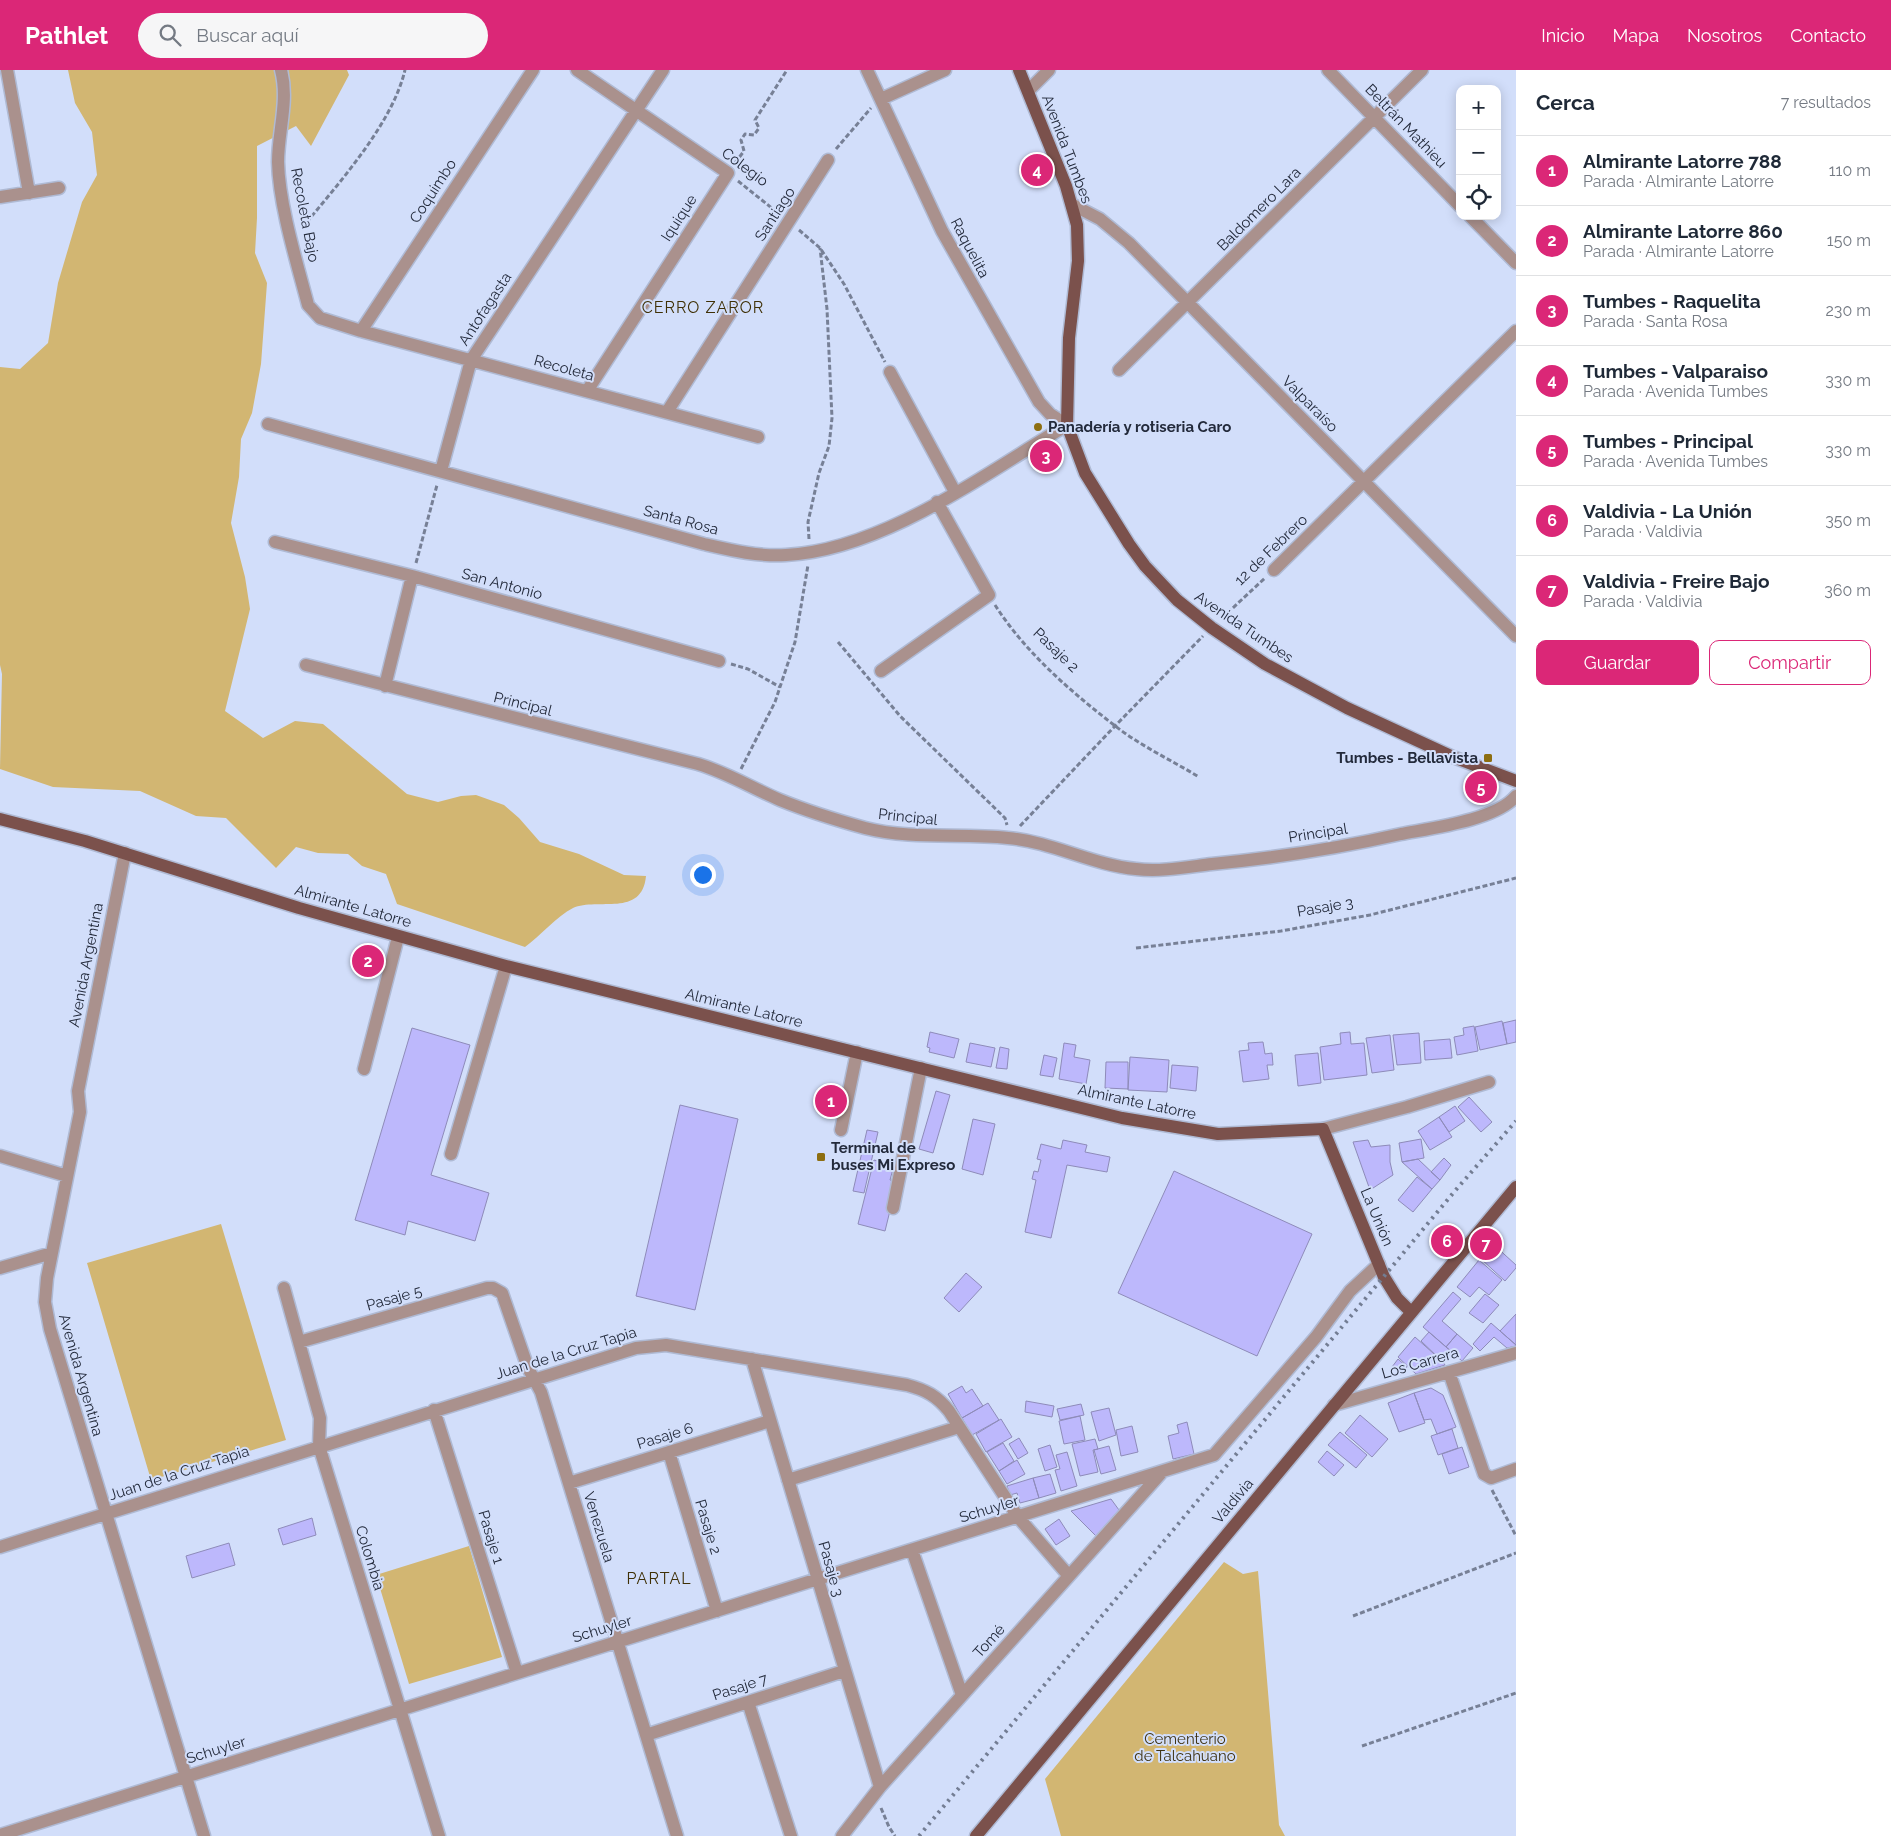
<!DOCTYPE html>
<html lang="es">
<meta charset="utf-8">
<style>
:root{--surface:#fff;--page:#f6f6f7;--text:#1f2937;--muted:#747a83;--line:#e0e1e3;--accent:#db2777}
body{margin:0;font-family:Raleway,sans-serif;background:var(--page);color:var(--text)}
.controls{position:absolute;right:15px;top:15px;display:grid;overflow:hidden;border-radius:10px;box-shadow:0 2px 12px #0003}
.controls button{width:45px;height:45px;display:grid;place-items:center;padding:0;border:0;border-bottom:1px solid var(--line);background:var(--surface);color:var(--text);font:25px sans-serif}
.you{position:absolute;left:702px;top:804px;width:18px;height:18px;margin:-12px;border:4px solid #fff;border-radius:50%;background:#1a73e8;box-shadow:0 0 0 8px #1a73e833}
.badge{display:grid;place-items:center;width:32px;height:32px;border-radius:50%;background:var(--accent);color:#fff;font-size:16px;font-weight:700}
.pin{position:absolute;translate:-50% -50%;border:2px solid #fff;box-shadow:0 1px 5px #0006}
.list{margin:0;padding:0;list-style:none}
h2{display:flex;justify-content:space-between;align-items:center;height:65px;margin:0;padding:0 20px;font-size:21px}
h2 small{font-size:16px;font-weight:400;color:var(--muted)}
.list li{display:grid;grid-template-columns:32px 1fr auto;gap:15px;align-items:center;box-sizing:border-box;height:70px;padding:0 20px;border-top:1px solid var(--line)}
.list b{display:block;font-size:19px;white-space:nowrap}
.list p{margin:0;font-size:16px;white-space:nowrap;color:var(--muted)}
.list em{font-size:16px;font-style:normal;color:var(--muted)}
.actions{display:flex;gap:10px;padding:15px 20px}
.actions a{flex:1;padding:11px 0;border:1px solid var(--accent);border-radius:10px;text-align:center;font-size:18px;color:var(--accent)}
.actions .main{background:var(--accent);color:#fff}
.icon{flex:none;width:28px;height:28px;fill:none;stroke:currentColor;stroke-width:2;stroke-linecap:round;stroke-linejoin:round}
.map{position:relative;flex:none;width:1516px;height:1766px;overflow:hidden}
header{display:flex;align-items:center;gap:30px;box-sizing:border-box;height:70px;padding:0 25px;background:var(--accent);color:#fff}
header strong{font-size:24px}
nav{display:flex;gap:28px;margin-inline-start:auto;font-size:18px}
.search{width:350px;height:45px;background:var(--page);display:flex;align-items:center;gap:12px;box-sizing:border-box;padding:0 18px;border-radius:28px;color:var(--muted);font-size:19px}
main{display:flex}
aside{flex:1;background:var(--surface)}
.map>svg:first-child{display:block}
</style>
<header>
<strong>Pathlet</strong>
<div class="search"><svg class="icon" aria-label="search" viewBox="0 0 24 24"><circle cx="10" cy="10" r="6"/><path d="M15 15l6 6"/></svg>Buscar aquí</div>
<nav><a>Inicio</a><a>Mapa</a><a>Nosotros</a><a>Contacto</a></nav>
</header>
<main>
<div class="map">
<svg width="1516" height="1766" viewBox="0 0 1516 1766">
<rect width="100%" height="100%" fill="#d2defa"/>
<path fill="#d2b672" d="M68 0H347L349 5 311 76 296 56 257 76V148L255 183 267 213 261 294 252 343 241 369 239 407 231 453 245 507 250 539 225 641 263 668 295 651 323 654 407 724 438 732 461 726 476 725 504 735 519 748 540 772 579 784 624 805 646 806C642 848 598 827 573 838 557 846 540 866 525 877L397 834 386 804 362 796 348 784 318 783 296 777 276 798 226 748 196 746 140 721 53 717 0 699 2 604 0 595V297L20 299 48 273 58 213 82 132 97 105 92 62 75 33Z
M221 1154 286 1370 151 1410 87 1193Z
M469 1476 502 1587 409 1614 376 1505Z
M1224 1492 1243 1504 1258 1501 1279 1755 1285 1766H1061L1045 1709Z"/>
<path fill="#bdb8fc" stroke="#8e8bb9" d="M1516 950V972L1507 974 1503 953Z
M1502 951 1507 974 1480 980 1475 957Z
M1474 956 1478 981 1457 985 1454 967 1464 965 1463 958Z
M412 958 470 975 431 1105 489 1123 475 1171 408 1151 405 1165 355 1150Z
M930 962 959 969 954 988 929 982 930 978 927 977Z
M1350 962 1351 974 1364 973 1367 1005 1324 1010 1320 977 1341 974 1340 963Z
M1419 963 1421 993 1397 995 1393 965Z
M1390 965 1394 1000 1372 1003 1366 968Z
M1450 969 1452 988 1425 990 1424 971Z
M1263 972 1265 984 1272 983 1273 995H1267L1269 1009 1243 1012 1239 981 1249 980 1248 973Z
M970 973 995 978 991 997 966 992Z
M1064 973 1076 975 1074 987 1090 990 1086 1014 1059 1009Z
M1000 977 1009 979 1007 999 996 998Z
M1318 983 1321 1013 1298 1016 1295 985Z
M1044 985 1057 988 1053 1007 1040 1005Z
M1130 987 1169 990 1167 1022 1128 1020Z
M1106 992H1128V1019L1105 1018Z
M1172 995 1198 997 1196 1021 1170 1018Z
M936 1021 950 1025 933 1083 919 1079Z
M1469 1027 1492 1052 1481 1062 1458 1037Z
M680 1035 738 1049 695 1240 636 1226Z
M1455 1036 1465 1051 1449 1062 1439 1047Z
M1439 1047 1452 1067 1430 1080 1418 1061Z
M973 1049 995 1054 983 1105 962 1099Z
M867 1060 878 1062 864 1123 853 1121Z
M1421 1069 1424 1088 1402 1092 1399 1073Z
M1063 1070 1087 1075 1085 1082 1110 1087 1107 1102 1067 1095 1051 1168 1025 1162 1036 1110 1032 1109 1034 1101 1038 1102 1041 1090 1037 1089 1041 1074 1061 1079Z
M1368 1070 1371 1077 1390 1075V1092L1393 1105 1370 1120 1353 1072Z
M1444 1088 1451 1095 1440 1110 1431 1102Z
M1418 1089 1440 1110 1432 1119 1402 1092Z
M874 1090 894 1095 890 1110 897 1112 885 1161 858 1154Z
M1174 1101 1312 1164 1257 1286 1118 1223Z
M1417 1107 1432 1119 1413 1142 1398 1130Z
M1493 1174 1516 1195V1198L1505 1211 1480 1188Z
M1479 1190 1502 1210 1489 1225 1479 1217 1470 1227 1457 1217Z
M966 1203 982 1217 959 1242 944 1228Z
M1453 1222 1461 1229 1442 1251 1457 1264 1446 1277 1423 1257Z
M1485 1224 1499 1235 1483 1253 1469 1243Z
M1516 1244V1275L1500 1261Z
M1491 1253 1516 1275V1276L1507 1278 1494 1267 1480 1281 1473 1274Z
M1429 1262 1452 1282 1443 1292 1421 1271Z
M1457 1264 1473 1278 1462 1291 1446 1277Z
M1415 1267 1443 1292 1445 1295 1416 1304 1398 1287Z
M1398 1289 1407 1297 1401 1305 1392 1297Z
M962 1316 966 1323 972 1319 983 1336 962 1348 948 1324Z
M1431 1318 1443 1325 1456 1357 1437 1364 1431 1349 1424 1350 1414 1323Z
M1414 1323 1425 1353 1399 1362 1388 1333Z
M1026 1331 1054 1336 1052 1347 1025 1342Z
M988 1333 999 1350 972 1365 962 1348Z
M1081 1334 1084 1345 1060 1350 1057 1339Z
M1109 1338 1116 1365 1099 1371 1091 1342Z
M1360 1345 1388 1369 1372 1387 1345 1363Z
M1080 1346 1085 1370 1064 1374 1059 1351Z
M1001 1349 1012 1367 986 1382 976 1364Z
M1187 1352 1194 1384 1173 1389 1168 1366 1179 1363 1177 1355Z
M1132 1356 1138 1382 1121 1386 1116 1360Z
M1452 1359 1458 1378 1438 1385 1431 1366Z
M1340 1362 1367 1385 1356 1398 1328 1375Z
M1019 1368 1028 1383 1018 1389 1009 1374Z
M1095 1369 1098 1379 1093 1380 1098 1402 1080 1406 1072 1374Z
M1003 1373 1014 1391 999 1401 987 1382Z
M1050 1375 1057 1397 1045 1401 1038 1379Z
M1109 1376 1116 1400 1101 1404 1094 1380Z
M1462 1377 1469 1397 1449 1404 1442 1384Z
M1327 1381 1344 1395 1334 1406 1318 1392Z
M1067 1382 1077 1416 1061 1421 1055 1400 1060 1399 1056 1385Z
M1017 1390 1025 1404 1007 1414 999 1401Z
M1050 1404 1056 1423 1039 1428 1033 1408Z
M1033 1408 1039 1428 1020 1433 1017 1423 1010 1425 1007 1416Z
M1111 1429 1119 1440 1096 1466 1071 1441Z
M312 1448 316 1465 283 1475 278 1459Z
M1059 1449 1070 1466 1056 1475 1045 1459Z
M229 1473 235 1495 192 1508 186 1486Z"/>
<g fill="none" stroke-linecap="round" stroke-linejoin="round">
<g stroke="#afbad4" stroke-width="15">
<path id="minor" d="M7 0 29 123
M281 0C289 31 278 61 278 92 279 135 297 193 308 235L320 248 361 261 758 367
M577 0 728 103 587 321
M867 0 942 161 1039 332 1050 344 1067 355
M1328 0 1460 136
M1028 21 1049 0
M881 29 945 0
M0 127 59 118
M1073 135 1100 149 1129 173 1516 566
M1470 146 1516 193
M361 261 533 0
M1119 300 1422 0
M890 302 955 422
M667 342 828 90
M268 354 704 474C730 480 759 487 786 485 883 480 986 403 1067 355
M441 401 471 290 663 0
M275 472 412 506 719 591
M1274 500 1516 261
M306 595 698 694C728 703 752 718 780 730 807 741 836 750 865 758 912 770 960 763 1008 768 1053 772 1092 795 1136 799 1161 802 1187 797 1212 794 1275 788 1339 778 1401 764 1432 758 1496 750 1516 726
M881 601 989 525 937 432
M385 616 412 506
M125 783 78 1021 80 1042 47 1208 45 1232 50 1259 204 1766
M364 999 398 867
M1323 1059 1407 1037 1489 1012
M841 1060 857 982
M451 1084 506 896
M0 1086 67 1106
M893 1138 921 998
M0 1198 52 1183
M284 1218 320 1348 319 1376 439 1766
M299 1272 487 1218H493L502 1223 528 1298 541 1322 677 1766
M752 1289 880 1717
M1449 1302 1484 1404 1491 1408 1516 1399
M1334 1335 1516 1283
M434 1340 517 1603
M669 1382 717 1541
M788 1410 959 1357
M569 1413 770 1351
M0 1477 636 1278 666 1275 907 1315C926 1320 937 1326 949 1341L1018 1447 1069 1506
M912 1480 962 1625
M748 1632 791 1766
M646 1665 844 1601
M0 1765 1214 1385 1316 1267 1350 1221 1379 1194
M842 1766 880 1717 1163 1401"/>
</g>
<g stroke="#afbad4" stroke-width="15">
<path id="major" d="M1019 0 1066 116 1077 155 1078 191 1069 268 1067 355 1085 403 1129 474 1145 496 1177 530 1212 558 1265 594 1347 638 1453 687 1516 711
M0 749 85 771 299 838 506 896 1122 1048 1218 1064 1323 1059 1384 1207 1397 1228 1411 1242
M976 1766 1516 1117"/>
</g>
<path stroke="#778096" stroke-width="3" stroke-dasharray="5 2.5" stroke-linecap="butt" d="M836 79 871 38
M735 93 744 81 741 70 745 64 754 65 759 58 755 50 787 0
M738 111 778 143
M302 158C337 115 392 55 405 0
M799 160 820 178 844 214 885 292
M809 469 808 452 819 403 829 376 832 348 827 239 820 178
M416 493 437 415
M995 535C1025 582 1070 621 1114 655 1139 675 1171 690 1199 707
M1222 548 1265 508
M838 572 900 646 1005 748 1007 755
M731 594 748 599 780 617
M741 699 775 632 795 572 808 495
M1020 756 1115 656 1203 566
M1136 878 1281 861 1370 845 1516 808
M1492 1420 1516 1466
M1353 1546 1516 1483
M1362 1676 1516 1623
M881 1738 889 1757 895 1766"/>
<use href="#minor" stroke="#aa918d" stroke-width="12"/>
<use href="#major" stroke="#7b514c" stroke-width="12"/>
<path stroke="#737d93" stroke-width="4" stroke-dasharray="2.5 5" stroke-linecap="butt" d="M919 1766 1454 1122 1516 1051"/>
</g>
<g fill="#8d6e11" stroke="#d2defa" stroke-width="2">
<circle cx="1038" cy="357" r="5"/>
<rect x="1483" y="683" width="10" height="10" rx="2.5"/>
<rect x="816" y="1082" width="10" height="10" rx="2.5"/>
</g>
<g text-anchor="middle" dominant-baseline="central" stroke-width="4" stroke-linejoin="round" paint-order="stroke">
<g font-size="15" fill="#232a3b" stroke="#d2defa">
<text transform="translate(1406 56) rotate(46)">Beltrán Mathieu</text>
<text transform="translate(1067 79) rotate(69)">Avenida Tumbes</text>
<text transform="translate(745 97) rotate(37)">Colegio</text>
<text transform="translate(433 121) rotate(-57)">Coquimbo</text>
<text transform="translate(1259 139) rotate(-45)">Baldomero Lara</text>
<text transform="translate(775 144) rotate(-57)">Santiago</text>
<text transform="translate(305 145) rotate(79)">Recoleta Bajo</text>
<text transform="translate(679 148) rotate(-57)">Iquique</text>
<text transform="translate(970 178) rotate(62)">Raquelita</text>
<text transform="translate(485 239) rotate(-57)">Antofagasta</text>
<text transform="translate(564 298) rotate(15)">Recoleta</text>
<text transform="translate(1310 334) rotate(45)">Valparaíso</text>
<text transform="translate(681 450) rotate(15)">Santa Rosa</text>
<text transform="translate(1271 480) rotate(-44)">12 de Febrero</text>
<text transform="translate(502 514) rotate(15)">San Antonio</text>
<text transform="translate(1244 557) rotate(34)">Avenida Tumbes</text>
<text transform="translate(1056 580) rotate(44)">Pasaje 2</text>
<text transform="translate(523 634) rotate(14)">Principal</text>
<text transform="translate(908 747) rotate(6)">Principal</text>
<text transform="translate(1318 763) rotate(-9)">Principal</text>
<text transform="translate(353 836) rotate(16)">Almirante Latorre</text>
<text transform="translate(1325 837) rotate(-10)">Pasaje 3</text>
<text transform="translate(86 895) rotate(-79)">Avenida Argentina</text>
<text transform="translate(744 938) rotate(14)">Almirante Latorre</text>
<text transform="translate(1137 1032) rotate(12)">Almirante Latorre</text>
<text transform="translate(1377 1147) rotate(67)">La Unión</text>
<text transform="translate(394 1228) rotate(-16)">Pasaje 5</text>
<text transform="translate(566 1283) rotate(-17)">Juan de la Cruz Tapia</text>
<text transform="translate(1420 1293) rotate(-16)">Los Carrera</text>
<text transform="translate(81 1305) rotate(74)">Avenida Argentina</text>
<text transform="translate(665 1366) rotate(-17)">Pasaje 6</text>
<text transform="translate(179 1403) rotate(-18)">Juan de la Cruz Tapia</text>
<text transform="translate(1233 1431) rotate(-50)">Valdivia</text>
<text transform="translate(989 1439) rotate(-17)">Schuyler</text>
<text transform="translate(599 1457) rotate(73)">Venezuela</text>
<text transform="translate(708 1457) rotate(73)">Pasaje 2</text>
<text transform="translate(491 1467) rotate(73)">Pasaje 1</text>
<text transform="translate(370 1488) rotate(73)">Colombia</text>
<text transform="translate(831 1499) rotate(74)">Pasaje 3</text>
<text transform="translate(602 1559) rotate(-17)">Schuyler</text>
<text transform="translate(989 1571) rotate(-48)">Tomé</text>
<text transform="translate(740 1617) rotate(-18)">Pasaje 7</text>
<text transform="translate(216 1680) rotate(-17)">Schuyler</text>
</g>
<g font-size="15" font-weight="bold" fill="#232a3b" stroke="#d2defa" text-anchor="start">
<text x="1048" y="357">Panadería y rotiseria Caro</text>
<text x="1478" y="688" text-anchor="end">Tumbes - Bellavista</text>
<text x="831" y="1078">Terminal de<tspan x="831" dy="17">buses Mi Expreso</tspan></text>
</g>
<g font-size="15" fill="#3f3313" stroke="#d2defa">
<text x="1185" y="1669">Cementerio<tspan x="1185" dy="17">de Talcahuano</tspan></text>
</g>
<g font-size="16" letter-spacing="1" fill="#3f3006" stroke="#d2defa">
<text x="703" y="237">CERRO ZAROR</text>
<text x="659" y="1508">PARTAL</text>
</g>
</g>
</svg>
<div class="controls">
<button>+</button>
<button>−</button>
<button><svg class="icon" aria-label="locate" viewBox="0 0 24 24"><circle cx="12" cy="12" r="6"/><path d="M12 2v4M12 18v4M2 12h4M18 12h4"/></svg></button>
</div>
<div class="you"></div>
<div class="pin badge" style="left:831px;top:1031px">1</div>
<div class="pin badge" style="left:368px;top:891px">2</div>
<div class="pin badge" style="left:1046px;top:386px">3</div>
<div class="pin badge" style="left:1037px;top:100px">4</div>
<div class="pin badge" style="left:1481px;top:717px">5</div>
<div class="pin badge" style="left:1447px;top:1171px">6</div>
<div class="pin badge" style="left:1486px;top:1174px">7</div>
</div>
<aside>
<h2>Cerca<small>7 resultados</small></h2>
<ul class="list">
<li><span class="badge">1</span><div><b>Almirante Latorre 788</b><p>Parada · Almirante Latorre</p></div><em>110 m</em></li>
<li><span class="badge">2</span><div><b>Almirante Latorre 860</b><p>Parada · Almirante Latorre</p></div><em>150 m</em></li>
<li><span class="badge">3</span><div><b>Tumbes - Raquelita</b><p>Parada · Santa Rosa</p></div><em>230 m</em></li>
<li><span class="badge">4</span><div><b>Tumbes - Valparaiso</b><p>Parada · Avenida Tumbes</p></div><em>330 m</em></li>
<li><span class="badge">5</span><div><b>Tumbes - Principal</b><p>Parada · Avenida Tumbes</p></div><em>330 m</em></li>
<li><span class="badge">6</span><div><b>Valdivia - La Unión</b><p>Parada · Valdivia</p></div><em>350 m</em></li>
<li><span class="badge">7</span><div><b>Valdivia - Freire Bajo</b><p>Parada · Valdivia</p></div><em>360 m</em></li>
</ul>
<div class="actions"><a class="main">Guardar</a><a>Compartir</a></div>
</aside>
</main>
